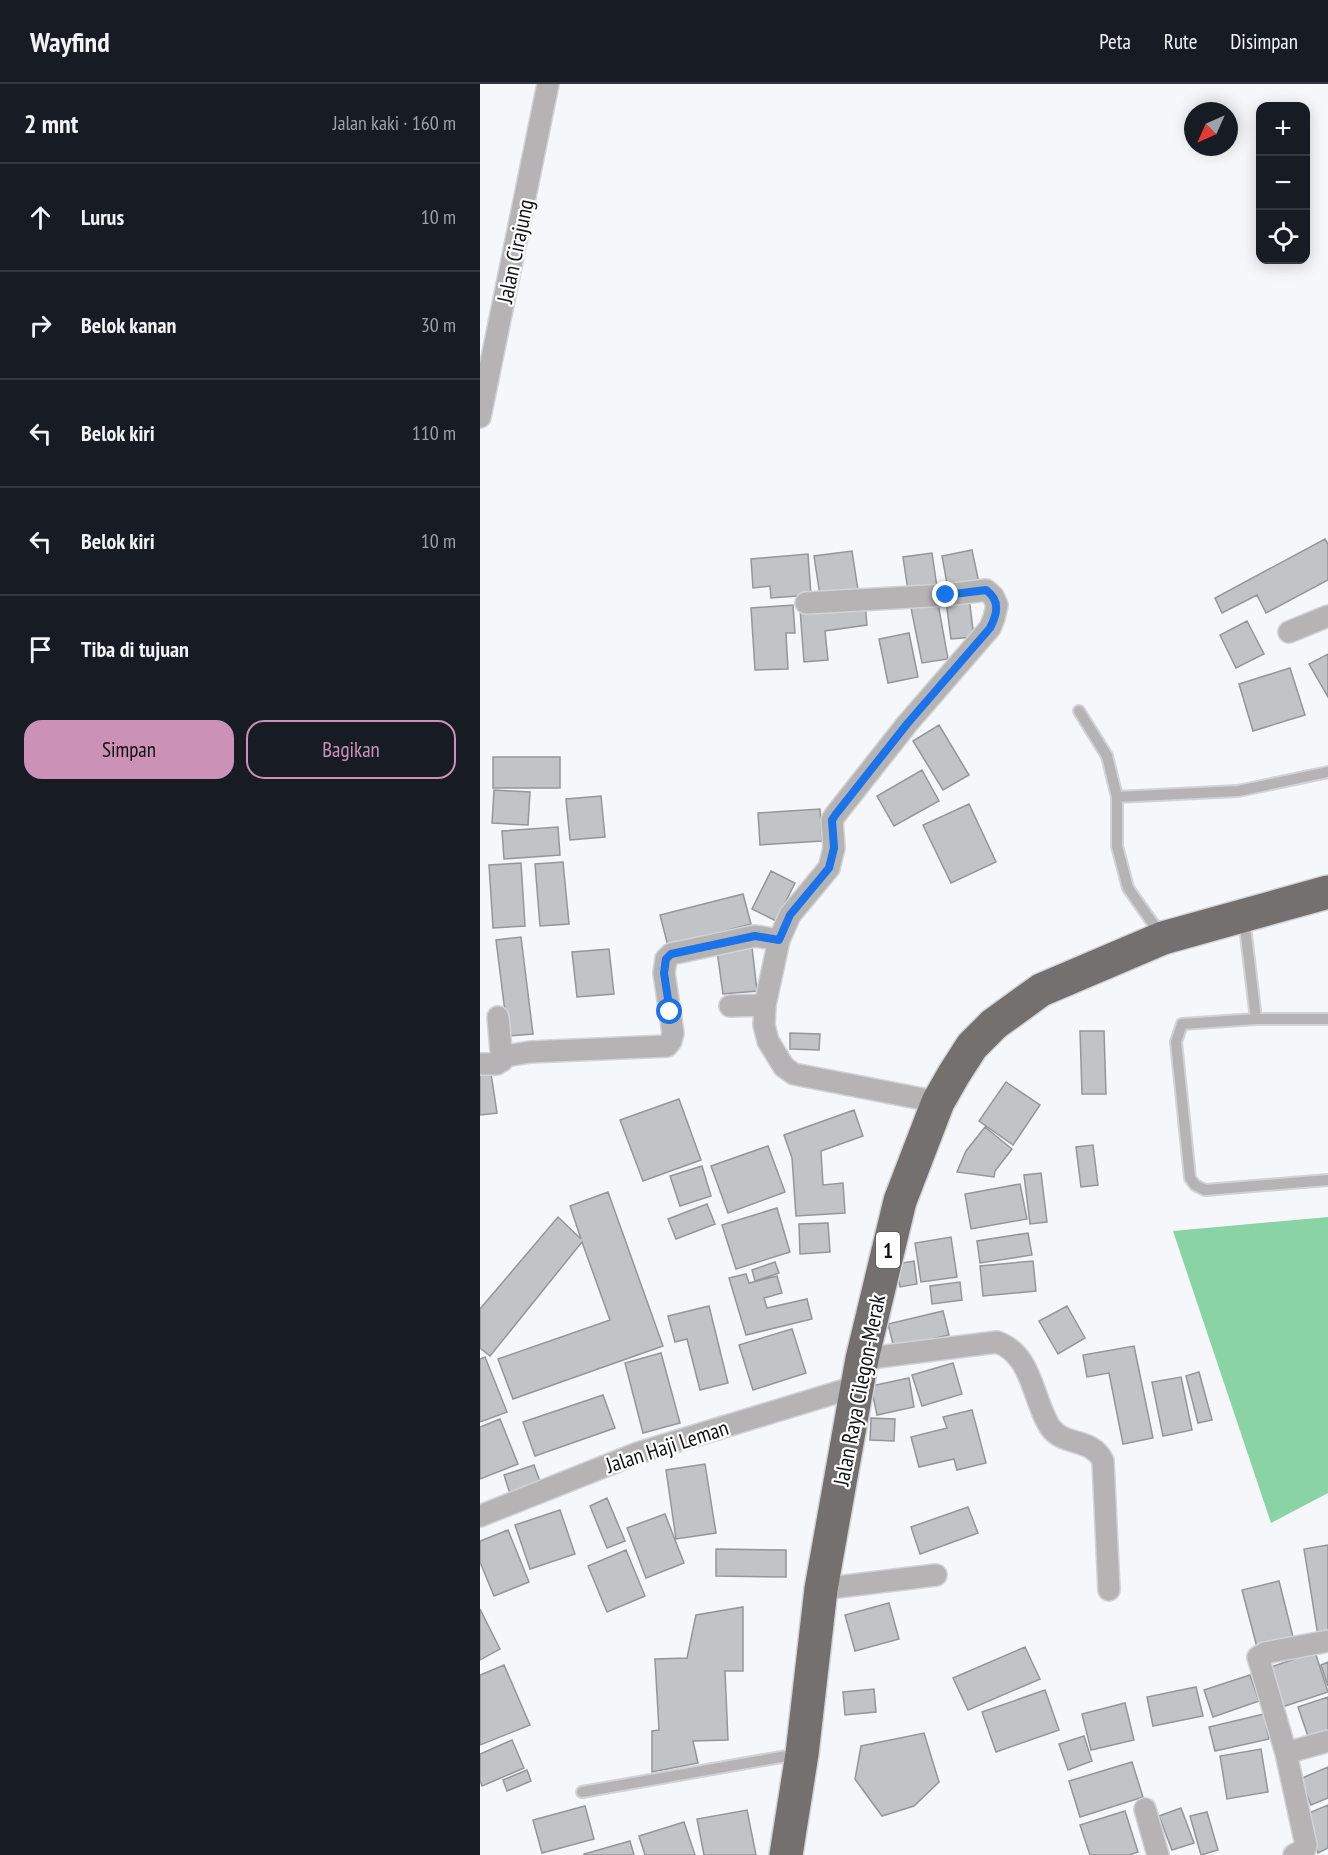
<!DOCTYPE html>
<html lang="id">
<meta charset="utf-8">
<style>
:root{--surface:#171b24;--page:#20242c;--text:#f1f3f6;--muted:#9ea1a6;--line:#363941;--accent:#cb91b7}
body{margin:0;font-family:"PT Sans Narrow",sans-serif;background:var(--page);color:var(--text)}
.controls{position:absolute;right:18px;top:18px;display:grid;overflow:hidden;border-radius:12px;box-shadow:0 3px 15px #0003}
.controls button{width:54px;height:54px;display:grid;place-items:center;padding:0;border:0;border-bottom:2px solid var(--line);background:var(--surface);color:var(--text);font:30px sans-serif}
.compass{position:absolute;left:704px;top:18px;width:54px;height:54px;border-radius:50%;background:var(--surface);box-shadow:0 3px 15px #0003;rotate:225deg}
.stop{position:absolute;width:18px;height:18px;margin:-14px;border:4px solid #1a73e8;border-radius:50%;background:#fff}
.stop.end{background:#1a73e8;border-color:#fff;box-shadow:0 2px 6px #0008}
.list{margin:0;padding:0;list-style:none}
h2{display:flex;justify-content:space-between;align-items:center;height:78px;margin:0;padding:0 24px;font-size:26px}
h2 small{font-size:20px;font-weight:400;color:var(--muted)}
.list li{display:grid;grid-template-columns:39px 1fr auto;gap:18px;align-items:center;box-sizing:border-box;height:108px;padding:0 24px;border-top:2px solid var(--line)}
.list b{display:block;font-size:22px;white-space:nowrap}
.list em{font-size:20px;font-style:normal;color:var(--muted)}
.actions{display:flex;gap:12px;padding:18px 24px}
.actions a{flex:1;padding:14px 0;border:2px solid var(--accent);border-radius:18px;text-align:center;font-size:21px;color:var(--accent)}
.actions .main{background:var(--accent);color:#111}
.icon{flex:none;width:33px;height:33px;fill:none;stroke:currentColor;stroke-width:2;stroke-linecap:round;stroke-linejoin:round}
.map{position:relative;flex:none;width:848px;height:1771px;overflow:hidden}
header{display:flex;align-items:center;gap:36px;box-sizing:border-box;height:84px;padding:0 30px;background:var(--surface);border-bottom:2px solid var(--line)}
header strong{font-size:28px}
nav{display:flex;gap:33px;margin-inline-start:auto;font-size:21px}
main{display:flex}
aside{flex:1;background:var(--surface)}
.map>svg:first-child{display:block}
</style>
<header>
<strong>Wayfind</strong>
<nav><a>Peta</a><a>Rute</a><a>Disimpan</a></nav>
</header>
<main>
<aside>
<h2>2 mnt<small>Jalan kaki · 160 m</small></h2>
<ul class="list">
<li><svg class="icon" aria-label="ahead" viewBox="0 0 24 24"><path d="M12 20V5M6 11l6-6 6 6"/></svg><div><b>Lurus</b></div><em>10 m</em></li>
<li><svg class="icon" aria-label="right" viewBox="0 0 24 24"><path d="M7 20v-9h11M14 6l5 5-5 5"/></svg><div><b>Belok kanan</b></div><em>30 m</em></li>
<li><svg class="icon" aria-label="left" viewBox="0 0 24 24"><path d="M17 20v-9H6M10 6l-5 5 5 5"/></svg><div><b>Belok kiri</b></div><em>110 m</em></li>
<li><svg class="icon" aria-label="left" viewBox="0 0 24 24"><path d="M17 20v-9H6M10 6l-5 5 5 5"/></svg><div><b>Belok kiri</b></div><em>10 m</em></li>
<li><svg class="icon" aria-label="arrive" viewBox="0 0 24 24"><path d="M6 21V4h12l-3 4 3 4H6"/></svg><div><b>Tiba di tujuan</b></div></li>
</ul>
<div class="actions"><a class="main">Simpan</a><a>Bagikan</a></div>
</aside>
<div class="map">
<svg width="848" height="1771" viewBox="0 0 848 1771">
<rect width="100%" height="100%" fill="#f5f7fb"/>
<path fill="#8ad3a5" d="M848 1133V1409L791 1439 693 1147Z"/>
<path fill="#c1c3c7" stroke="#94969a" stroke-width="1.5" d="M845 455 848 460V496L786 529 777 511 742 529 735 514Z
M492 466 499 499 468 505 462 472Z
M372 467 378 506 340 512 334 472Z
M452 469 457 503 428 507 423 473Z
M328 470 331 511 291 514 290 502 273 504 271 475Z
M457 514 468 575 442 579 430 519Z
M489 514 494 553 471 555 466 517Z
M385 519 387 541 345 547 348 576 324 578 320 525Z
M313 521 315 549H306L308 585 275 586 271 524Z
M767 537 784 570 756 584 740 551Z
M429 549 438 593 408 599 399 555Z
M848 570V613L829 580Z
M810 584 825 631 773 647 759 600Z
M459 641 489 691 463 706 433 657Z
M13 673H80V704H13Z
M442 686 459 717 414 742 397 712Z
M14 706 50 708 48 741 12 739Z
M121 712 125 753 90 756 86 715Z
M489 720 516 778 471 799 443 741Z
M340 725 342 757 280 761 278 729Z
M78 743 80 771 24 775 22 747Z
M83 778 89 840 60 842 55 780Z
M41 779 45 842 13 844 9 781Z
M291 787 315 799 296 837 272 825Z
M263 810 271 840 188 862 180 831Z
M41 853 53 950 28 952 16 856Z
M272 863 277 907 243 910 237 867Z
M129 865 134 910 97 913 92 868Z
M600 947H624L626 1010H602Z
M310 949 340 950 339 966 310 965Z
M11 989 17 1029 0 1031V991Z
M526 998 560 1021 533 1061 499 1037Z
M199 1015 221 1076 163 1097 140 1036Z
M374 1026 383 1052 341 1067 343 1101 363 1099 365 1129 316 1132 312 1074 304 1051Z
M505 1043 532 1065 515 1087 514 1093 477 1088 486 1067Z
M613 1061 618 1101 601 1103 596 1063Z
M288 1062 305 1108 248 1129 231 1082Z
M222 1082 231 1112 200 1122 190 1092Z
M561 1089 567 1138 550 1140 544 1091Z
M540 1100 547 1135 491 1145 485 1110Z
M128 1108 183 1262 33 1315 18 1275 130 1236 102 1158 10 1272 0 1264V1225L78 1133 101 1155 90 1122Z
M227 1120 235 1140 196 1155 188 1135Z
M297 1124 310 1168 256 1185 242 1141Z
M348 1139 350 1168 320 1170 319 1140Z
M548 1149 552 1171 500 1179 497 1157Z
M471 1153 477 1193 441 1198 435 1159Z
M434 1177 437 1200 420 1203 416 1180Z
M553 1177 556 1207 503 1212 500 1182Z
M295 1178 299 1189 275 1197 272 1186Z
M266 1190 269 1199 297 1192 302 1209 284 1214 287 1224 327 1215 332 1235 266 1251 249 1194Z
M480 1198 482 1216 452 1220 450 1202Z
M229 1222 248 1299 220 1306 207 1255 195 1258 188 1232Z
M587 1222 605 1254 578 1270 559 1237Z
M463 1227 469 1251 414 1264 408 1240Z
M312 1245 326 1289 273 1306 259 1261Z
M654 1262 673 1354 643 1360 629 1289 607 1293 603 1271Z
M181 1269 200 1339 163 1349 145 1279Z
M5 1273 27 1328 0 1338V1275Z
M473 1279 482 1310 442 1322 432 1291Z
M719 1288 732 1336 718 1339 706 1292Z
M701 1293 712 1346 683 1352 672 1298Z
M429 1294 434 1323 397 1331 391 1302Z
M123 1311 135 1344 55 1372 43 1338Z
M492 1326 506 1379 477 1386 474 1375 439 1383 431 1353 467 1344 463 1333Z
M391 1334 415 1335 414 1357 390 1356Z
M20 1335 38 1380 0 1395V1343Z
M225 1380 236 1449 196 1455 186 1386Z
M54 1381 62 1403 31 1413 24 1391Z
M127 1414 145 1457 127 1464 110 1422Z
M488 1423 498 1449 440 1470 431 1443Z
M80 1426 95 1470 50 1485 35 1441Z
M185 1430 204 1479 166 1494 147 1444Z
M28 1446 49 1498 14 1512 0 1478V1457Z
M848 1461V1551L838 1552 824 1465Z
M236 1465 306 1466V1493L236 1492Z
M146 1466 165 1512 127 1528 108 1482Z
M799 1497 814 1557 778 1567 762 1506Z
M409 1519 419 1555 375 1567 365 1531Z
M263 1523V1587H245L248 1656 213 1657 218 1679 172 1688V1647L179 1646 175 1575 207 1574 216 1531Z
M0 1525 20 1565 0 1576Z
M545 1563 560 1595 488 1626 473 1594Z
M835 1568 848 1608 799 1624 785 1585Z
M848 1578V1602L841 1581Z
M24 1581 50 1641 0 1661V1591Z
M770 1591 779 1617 733 1633 724 1606Z
M716 1603 723 1632 673 1642 667 1613Z
M394 1605 396 1628 365 1631 363 1608Z
M565 1606 579 1646 516 1668 502 1628Z
M848 1613V1655L831 1661 818 1623Z
M645 1619 654 1656 611 1666 602 1630Z
M784 1630 789 1655 735 1667 729 1643Z
M444 1649 459 1698 434 1722 402 1732 375 1695 381 1662Z
M604 1652 612 1677 588 1686 579 1660Z
M32 1656 44 1684 2 1702 0 1697V1670Z
M781 1665 788 1708 747 1715 740 1672Z
M652 1678 663 1713 600 1733 589 1697Z
M848 1683V1714L831 1721 820 1695Z
M47 1686 51 1697 27 1707 23 1696Z
M848 1721V1764L838 1769 822 1732Z
M105 1722 114 1755 62 1769 53 1736Z
M701 1724 714 1759 692 1766 679 1732Z
M267 1726 276 1771H224L217 1735Z
M645 1727 658 1768 649 1771H610L600 1741Z
M727 1728 738 1766 721 1771 710 1732Z
M204 1738 215 1771H165L159 1752Z
M150 1757 154 1771H104V1770Z"/>
<g fill="none" stroke-linecap="round" stroke-linejoin="round">
<g stroke="#d1d3d6" stroke-width="14">
<path id="service" d="M599 627 627 672 637 713V762L648 804 681 851
M637 713 758 707 848 688
M764 834 776 935
M848 935H776L702 940 696 958 710 1094 715 1101 725 1106 848 1096
M102 1708 318 1670"/>
</g>
<g stroke="#d1d3d6" stroke-width="24">
<path id="minor" d="M0 333 68 0
M326 519 466 511 506 506 513 512 517 521 514 534 510 544 427 640 356 730 352 736 354 764 349 784 310 831 299 856 285 921 284 941 288 957 304 983 314 990 458 1018
M809 548 848 532
M250 922 285 921
M18 933 22 977
M0 980H17L26 972 50 968 187 962 191 957 193 949 184 889 186 875 191 870 275 852 299 856
M382 1275 517 1258C553 1271 552 1315 570 1343 584 1363 612 1353 623 1377L629 1506
M0 1432 158 1369 378 1302
M341 1505 456 1491
M806 1669 848 1657
M665 1725 678 1771
M814 1771 825 1765 826 1761 806 1669 778 1573 785 1569 848 1557"/>
</g>
<g stroke="#d1d3d6" stroke-width="36">
<path id="trunk" d="M306 1771 322 1670 341 1505 382 1275 420 1117 458 1018 474 990 492 962 514 940 561 906 683 854 848 808"/>
</g>
<use href="#service" stroke="#b5b3b3" stroke-width="10"/>
<use href="#minor" stroke="#b5b3b3" stroke-width="21"/>
<use href="#trunk" stroke="#757070" stroke-width="33"/>
</g>
<g fill="none" stroke-linecap="round" stroke-linejoin="round">
<path stroke="#1a73e8" stroke-width="8" d="M190 928 184 889 186 875 191 870 275 852 299 856 310 831 349 784 354 764 352 736 356 730 427 640 510 544C517 530 521 517 506 506L466 511"/>
</g>
<g text-anchor="middle" dominant-baseline="central" stroke-width="4.5" stroke-linejoin="round" paint-order="stroke">
<rect fill="#fff" stroke="#595a5a" stroke-width="1.5" x="396" y="1148" width="24" height="36" rx="4.5"/>
<g font-size="21" font-weight="bold" fill="#121314">
<text x="408" y="1166">1</text>
</g>
<g font-size="22" fill="#121314" stroke="#fff">
<text transform="translate(35 167) rotate(-78)">Jalan Cirajung</text>
<text transform="translate(379 1306) rotate(-79)">Jalan Raya Cilegon-Merak</text>
<text transform="translate(187 1362) rotate(-18)">Jalan Haji Leman</text>
</g>
</g>
</svg>
<div class="controls">
<button>+</button>
<button>−</button>
<button><svg class="icon" aria-label="locate" viewBox="0 0 24 24"><circle cx="12" cy="12" r="6"/><path d="M12 2v4M12 18v4M2 12h4M18 12h4"/></svg></button>
</div>
<svg class="compass" viewBox="-18 -18 36 36"><path d="M0-13l5 13h-10z" fill="#e53935"/><path d="M0 13l5-13h-10z" fill="#9ea1a6"/></svg>
<div class="stop" style="left:190px;top:928px"></div>
<div class="stop end" style="left:466px;top:511px"></div>
</div>
</main>
